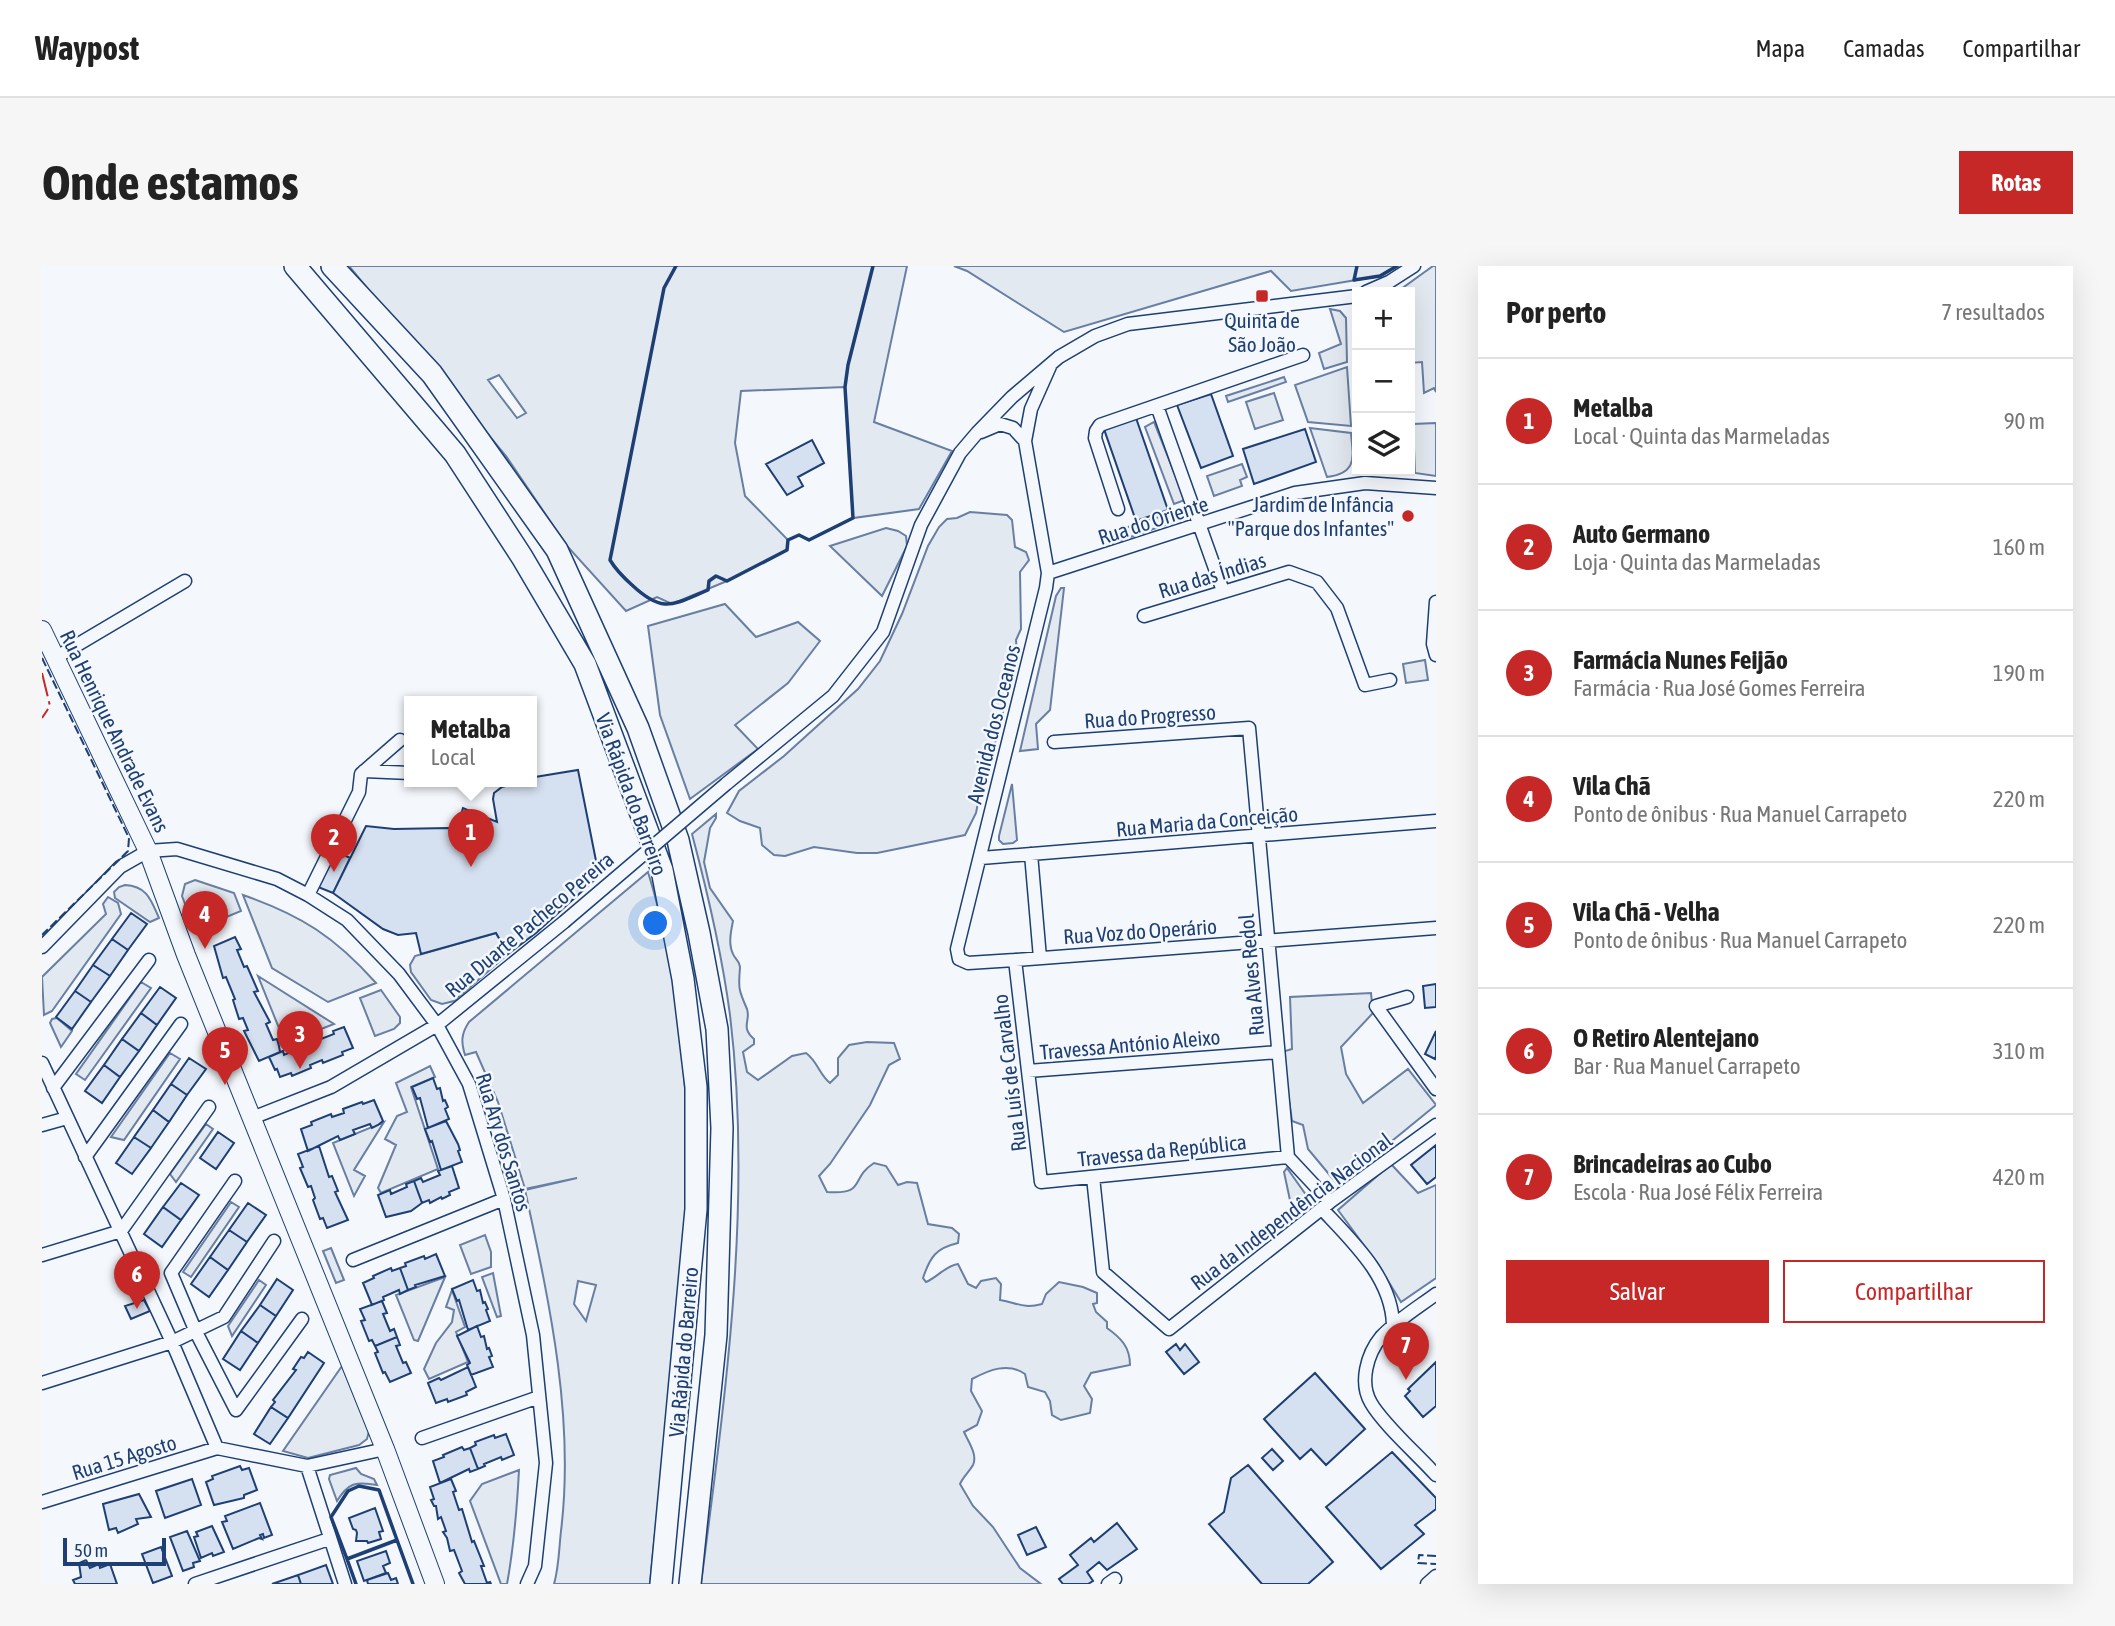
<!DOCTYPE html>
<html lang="pt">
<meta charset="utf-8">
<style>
:root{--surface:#fff;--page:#f6f6f6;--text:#222;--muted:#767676;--line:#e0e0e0;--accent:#c62828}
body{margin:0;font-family:"Asap Condensed",sans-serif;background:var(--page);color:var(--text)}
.controls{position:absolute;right:21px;top:21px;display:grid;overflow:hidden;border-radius:0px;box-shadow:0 7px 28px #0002}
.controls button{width:63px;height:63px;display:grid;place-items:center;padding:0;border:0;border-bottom:2px solid var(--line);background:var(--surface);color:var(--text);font:35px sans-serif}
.scale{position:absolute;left:21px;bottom:18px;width:103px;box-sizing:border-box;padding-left:7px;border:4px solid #1d3f73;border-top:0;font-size:19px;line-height:24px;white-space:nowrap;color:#1d3f73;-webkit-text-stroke:5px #f4f7fb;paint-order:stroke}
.you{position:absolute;left:614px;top:658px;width:24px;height:24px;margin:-18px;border:5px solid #fff;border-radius:50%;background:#1a73e8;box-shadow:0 0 0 10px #1a73e833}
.badge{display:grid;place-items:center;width:46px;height:46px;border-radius:50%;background:var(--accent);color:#fff;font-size:23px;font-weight:700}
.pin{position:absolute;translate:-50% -58px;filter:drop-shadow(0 2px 4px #0008)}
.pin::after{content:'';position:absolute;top:37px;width:24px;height:21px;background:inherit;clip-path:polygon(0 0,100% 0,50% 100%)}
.popup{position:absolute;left:362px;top:430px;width:133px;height:91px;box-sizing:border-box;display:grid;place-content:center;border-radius:0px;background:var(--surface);filter:drop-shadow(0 2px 5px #0005);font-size:23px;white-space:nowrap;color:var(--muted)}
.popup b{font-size:26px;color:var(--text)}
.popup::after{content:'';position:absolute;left:50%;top:100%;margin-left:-14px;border:14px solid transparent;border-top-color:var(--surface)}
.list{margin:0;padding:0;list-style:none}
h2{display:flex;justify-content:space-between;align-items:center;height:91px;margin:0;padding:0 28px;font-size:30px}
h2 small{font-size:23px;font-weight:400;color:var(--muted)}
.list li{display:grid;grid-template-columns:46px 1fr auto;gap:21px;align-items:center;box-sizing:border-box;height:126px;padding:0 28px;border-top:2px solid var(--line)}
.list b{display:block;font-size:26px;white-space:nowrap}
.list p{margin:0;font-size:23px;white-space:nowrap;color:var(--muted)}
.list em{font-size:23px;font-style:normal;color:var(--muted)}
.actions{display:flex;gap:14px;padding:21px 28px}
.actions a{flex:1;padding:16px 0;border:2px solid var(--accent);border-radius:0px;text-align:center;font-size:24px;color:var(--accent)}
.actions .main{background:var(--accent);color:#fff}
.icon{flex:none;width:38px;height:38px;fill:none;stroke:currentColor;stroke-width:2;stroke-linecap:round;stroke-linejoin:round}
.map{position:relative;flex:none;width:1394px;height:1318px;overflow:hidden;border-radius:0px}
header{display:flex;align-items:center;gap:42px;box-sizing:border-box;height:98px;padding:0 35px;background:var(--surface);border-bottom:2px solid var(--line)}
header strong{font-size:33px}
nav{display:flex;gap:38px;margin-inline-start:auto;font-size:24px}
.intro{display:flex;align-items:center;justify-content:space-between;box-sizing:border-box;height:168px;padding:0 42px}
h1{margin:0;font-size:49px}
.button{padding:18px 32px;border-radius:0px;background:var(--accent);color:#fff;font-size:24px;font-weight:700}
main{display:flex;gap:42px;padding:0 42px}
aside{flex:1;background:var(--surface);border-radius:0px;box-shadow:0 7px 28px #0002}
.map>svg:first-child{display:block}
</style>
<header>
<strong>Waypost</strong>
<nav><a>Mapa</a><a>Camadas</a><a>Compartilhar</a></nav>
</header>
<div class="intro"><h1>Onde estamos</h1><a class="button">Rotas</a></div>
<main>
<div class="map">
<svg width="1394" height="1318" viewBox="0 0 1394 1318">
<rect width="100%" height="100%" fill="#f4f7fb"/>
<path fill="#e3e9f0" stroke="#687fa3" stroke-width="2" fill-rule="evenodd" d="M307 0H865L832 156 910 185 877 243 811 252 803 121 699 125 693 177 703 230 746 274 745 284 685 315 630 338 615 331 584 345 525 280 464 190ZM457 109 484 147 475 152 446 114Z
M912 0H1355L1338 10 1249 25 1229 5 1022 66 925 5Z
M1391 0H1394V126L1392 122 1382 127 1380 96 1368 97V26H1355Z
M1288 43 1298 45 1304 52 1305 96 1282 103 1277 87 1299 78Z
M1305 101 1309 160 1266 156 1253 119Z
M1242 111 1244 116 1186 136 1184 130Z
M1232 127 1241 154 1213 163 1204 136Z
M1394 157V210L1373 207 1371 158Z
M1268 162 1309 167C1311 191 1316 207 1285 211Z
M1200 198 1205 211 1198 214 1200 220 1172 230 1165 210Z
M928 246 965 249 970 254 973 281 984 286 987 294 978 306 979 363 974 374 975 387 965 401V430L951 485 939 522 934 547 923 569 835 587H815L772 581 743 590 732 589 720 579 718 562 698 555 685 547 697 525 742 490 816 423 838 395 860 348 886 280 897 261 905 253 915 252Z
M1129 247 1132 256 1071 277 1068 267Z
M844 262 856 265 864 270 865 280 840 330 788 280Z
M1019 322H1022L1008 444 994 458 996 483 978 485 1014 330Z
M683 338 714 371 756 356 778 375 746 417 693 459 716 483 648 533 618 449 606 360Z
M1383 394 1386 414 1364 417 1361 398Z
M970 518 975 574 971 577 961 578 957 574V570Z
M674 548V552L668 562 662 596 668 622 691 655C689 665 686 678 691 688 693 693 698 695 698 702 696 722 697 725 705 743 709 755 698 761 712 773V778L701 786 705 806 716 814 750 790 764 787C776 796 777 808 788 817L796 809V792L807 779 825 776 852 777 858 793 847 799 828 839 788 898 777 910 785 926C825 929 807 913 832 897L844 900 856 919 865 916 875 917 886 958 910 962 917 968 916 977C894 982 888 991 881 1012L884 1016C896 1011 903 1000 916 998L926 1018 934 1022 939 1015 954 1012 959 1018 958 1034C976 1037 981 1043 1000 1038L1004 1028 1017 1016 1041 1021 1055 1027V1037L1051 1038 1054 1046 1065 1056V1062C1079 1072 1088 1081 1088 1099L1049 1107 1042 1120 1050 1133 1048 1147 1019 1154 1010 1149 1008 1135 1003 1126 986 1121 983 1108C966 1096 947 1104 930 1113L929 1125 940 1145 935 1159 922 1166C926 1175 936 1189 931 1199 927 1206 921 1211 918 1218L931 1240 951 1261 978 1302 999 1318H659C683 1131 711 938 688 749 680 688 666 628 650 568Z
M606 606C641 720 649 844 644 964 639 1082 618 1200 608 1318H512C517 1301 517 1282 519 1265 533 1151 507 1035 483 924L535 912 483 923 456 836 434 786 423 789C419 776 419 768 427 756ZM536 1015 554 1019 544 1055 532 1038Z
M153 614 192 627 199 645 153 664 140 630 143 618Z
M83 619C105 620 109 634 117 652L108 656 73 632 72 626 77 621Z
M201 629C259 649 293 671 334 717L286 736 230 702Z
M66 631 76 637 79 648 10 745 2 749 0 711 64 648 61 638Z
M454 667 466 688 412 735 400 738 389 734 369 706 368 699 373 690Z
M216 710 292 758 243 777Z
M99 716 109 722 43 814 34 808Z
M339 724 358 751V757L352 763 333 770 318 732Z
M1329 727 1331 747 1299 781 1304 808 1321 837 1366 803 1394 839 1296 919 1266 883 1261 859 1250 855 1240 786 1250 783 1248 731Z
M15 752 30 765 19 781 8 757 10 753Z
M128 787 138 793 82 874 69 871Z
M388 800 393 811 369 821 396 903 339 927 336 922 354 879 343 873 355 850 365 846 354 817Z
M342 856 312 904 323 910 312 930 291 877Z
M164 858 171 863 134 916 128 908Z
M1349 898 1376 927 1394 919V1012L1359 1036 1335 997 1296 944Z
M1245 902 1269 936 1267 942 1252 953 1242 906Z
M189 936 197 941 149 1011 141 1006Z
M443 969 449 986V1001L429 1008 418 979Z
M289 982 302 1014 294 1017 281 985Z
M451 1007 459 1050 455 1051 440 1011Z
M403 1011 376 1075 372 1074 354 1029Z
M217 1014 224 1019 190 1070 186 1060Z
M410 1024 423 1061 414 1066 426 1096 387 1113 382 1103 394 1077 410 1056 412 1044 404 1041Z
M300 1100 327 1165 325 1173 317 1179 266 1192 241 1185Z
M314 1202 319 1208 332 1213 335 1219C314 1215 306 1217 295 1235L287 1213 288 1209Z
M477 1204C475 1242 472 1280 465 1318H459L428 1235 440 1218Z"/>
<path fill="#e3e8f0" stroke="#687fa3" stroke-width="2" d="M1112 156 1143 234 1132 238 1103 161Z"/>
<path fill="#d5e0f0" stroke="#1d3f73" stroke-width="2" d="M1169 128 1191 190 1159 202 1135 139Z
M1094 152 1126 244 1094 255 1062 163Z
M1263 163 1274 196 1212 218 1201 183Z
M1368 173H1372V197H1368Z
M770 174 782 197 756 211 761 220 745 229 724 198Z
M536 504 557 610 494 667 466 688 454 667 379 688 374 667 356 669 341 663 291 627 324 560 352 563 407 562 414 564 421 542 455 556 451 533 452 527 460 521 480 515H490V512L493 511Z
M294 585 308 592 291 627 276 621Z
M89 647 105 658 86 684 70 673Z
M193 671 199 683 195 684 202 701 205 700 216 725 212 726 228 756 224 758 231 774 235 773 237 780 238 786 217 795 202 765 206 764 201 752 197 753 191 734 193 733 184 711 181 712 172 680Z
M70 673 86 684 68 710 51 699Z
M51 699 68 710 49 736 33 725Z
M1394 718V741L1383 742 1381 720Z
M118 721 134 732 115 759 99 747Z
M33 725 49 736 30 763 14 751Z
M99 747 115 759 97 785 80 773Z
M302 761 311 782 300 786 301 789 281 797 280 794 268 799 269 802 250 810 249 807 238 811 235 803 233 804 227 791 241 785 242 789 261 781 259 778 273 772 274 775 292 768 291 765Z
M1394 765V790L1393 793 1383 788Z
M80 773 97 785 78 811 62 799Z
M147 792 164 803 145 829 129 818Z
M62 799 78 811 60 837 43 825Z
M391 812 395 823 398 822 401 835 403 834 406 841 403 843 407 853 386 862 378 832 375 833 370 821Z
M129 818 145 829 127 856 111 844Z
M332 834 341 855 336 859 330 862 328 858 311 864 313 868 298 874 296 870 266 885 259 863 270 859 269 856 289 848 290 851 302 847 301 843 320 836 321 838Z
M111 844 127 856 109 882 92 871Z
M404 855 416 878 418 884 416 885 420 896 399 904 390 875 388 876 383 863Z
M176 866 192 877 174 903 158 892Z
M92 871 109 882 90 908 74 897Z
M1394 879V911L1385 918 1369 899Z
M277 880 287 911 290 910 296 925 293 926 306 954 285 962 281 952 278 953 271 934 273 932 269 920 266 921 258 902 261 901 256 888Z
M410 900 417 922 407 926 408 929 400 933 399 931 388 937 387 934 380 937 372 915 379 912 381 916 398 909 396 905Z
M372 915 380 937 369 945 344 951 336 929 348 924 349 928 365 921 364 918Z
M139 917 157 929 139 954 121 941Z
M206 937 224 949 205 976 187 964Z
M121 941 139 954 120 981 102 968Z
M187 964 205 976 186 1004 168 991Z
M394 988 403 1010 373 1019 374 1021 366 1024 358 1002 364 1000 363 997 382 990 383 993Z
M168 991 186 1004 167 1031 149 1018Z
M349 1002 350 1005 358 1002 366 1024 358 1028 357 1024 341 1031 342 1034 330 1039 321 1017 332 1012 331 1010Z
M235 1013 251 1024 234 1050 218 1039Z
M431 1014 435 1025 438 1024 441 1037 443 1036 446 1043 444 1044 448 1055 426 1064 417 1034 415 1035 410 1023Z
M102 1034 108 1045 89 1053 83 1040Z
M340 1035 345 1047 341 1048 348 1065 352 1063 355 1071 333 1080 330 1074 327 1075 319 1055 323 1054 318 1043Z
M218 1039 234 1050 216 1077 199 1065Z
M435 1060 439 1071 442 1070 445 1083 447 1082 450 1090 447 1091 451 1101 429 1109 425 1099 428 1097 415 1070Z
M199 1065 216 1077 198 1104 181 1093Z
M355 1071 358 1079 354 1080 361 1097 364 1096 369 1107 348 1116 343 1106 341 1107 333 1087 336 1086 333 1080Z
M1134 1078 1138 1084 1143 1078 1157 1096 1142 1108 1124 1086Z
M266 1086 282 1097 246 1152 229 1141 233 1136 231 1134 254 1104 251 1103 259 1091 262 1092Z
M1394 1096V1140L1381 1151 1363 1130 1368 1125 1366 1123Z
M426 1101 434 1121 424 1126 425 1129 406 1136 405 1133 394 1137 386 1117 397 1112 399 1114Z
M1273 1107 1323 1163 1284 1199 1269 1183 1258 1193 1222 1153Z
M229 1141 246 1152 228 1178 212 1168Z
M464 1168 472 1189 460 1194 459 1191 442 1198 443 1200 436 1203 428 1182 434 1179 433 1176 452 1169 453 1172Z
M420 1181 422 1184 428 1182 436 1203 428 1206 427 1203 398 1217 391 1195 402 1191 401 1189Z
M1230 1183 1241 1195 1231 1204 1220 1192Z
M1350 1186 1394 1232V1243L1373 1259 1382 1268 1339 1303 1284 1241Z
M1206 1199 1291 1296 1266 1318H1220L1167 1258 1182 1246 1189 1212Z
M198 1200 200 1204 207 1202 215 1224 202 1229V1232L172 1239 164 1216 171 1213 170 1210Z
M150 1213 159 1239 123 1252 114 1225Z
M409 1213 414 1225 411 1226 417 1244 420 1243 430 1276 432 1275 442 1300H439L445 1317 448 1316 449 1318H423L417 1307 420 1305 412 1284 408 1285 405 1272 401 1266 404 1265 399 1251 396 1253 394 1240H392L389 1234 392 1233 388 1221Z
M97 1228 109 1251 94 1253 96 1258 76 1267 74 1262 67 1264 61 1238Z
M218 1237 230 1269 222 1272 221 1268 218 1269 220 1273 217 1272 191 1283 180 1256 185 1255 183 1250Z
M333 1242 341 1265 337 1266 339 1273 326 1277 325 1275H314L315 1267 314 1264 311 1263 307 1252Z
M1075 1257 1095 1283 1065 1304 1057 1296 1045 1306 1051 1315 1046 1318H1021L1017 1313 1036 1299 1028 1289 1049 1272 1052 1276Z
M170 1260 182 1286 171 1290 170 1287 159 1292 152 1271 156 1270 154 1266Z
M994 1261 1004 1281 985 1289 976 1269Z
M145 1265 158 1295 151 1297 152 1301 141 1305 128 1271Z
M119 1281 130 1310 111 1317 100 1288Z
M344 1285 348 1297 341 1300 344 1307 322 1315 315 1295Z
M44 1294 48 1302 57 1298 58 1302 68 1298 75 1318H33L31 1314 39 1311 37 1297Z
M284 1299 291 1318H259L256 1309Z
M346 1307 349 1314 354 1312 356 1318H326L325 1314Z
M256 1309 259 1318H230Z"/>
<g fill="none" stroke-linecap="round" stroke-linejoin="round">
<g stroke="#1d3f73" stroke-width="15">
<path id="minor" d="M1324 26 1347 16 1372 0
M1009 98 989 143 983 175 1006 307 1004 322 915 683 917 693 926 697 973 694 1394 662
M1115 140 1181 325
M939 166 958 158 971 162 983 175
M1076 243 1053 172 1054 165 1058 159 1261 89
M1006 307 1253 227 1323 217 1394 222
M1394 336 1391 378 1394 389
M1102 350 1247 306 1275 316 1295 342 1323 419 1348 414
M13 392 143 315
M1012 476 1207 462 1246 891 1288 936
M322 505 368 507
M684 518 791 430 841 366 879 259 918 187 935 167 970 131 1017 91 1053 70 1086 58 1315 30
M989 588 998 692
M939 592 1394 555
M266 629 317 526 319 508 358 474
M0 681 78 601 106 585 135 583 235 613 266 629 305 654 357 708 395 759 427 818 462 933 491 1069 504 1197 493 1300 485 1318
M973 694 999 916 1246 891
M1365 731 1334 740 1394 823
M0 797 130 1076 175 1182
M986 805 1236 786
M11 822 107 694
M210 852 289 821 395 759 522 656
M0 859 25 852
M43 891 139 758
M1051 911 1061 1006 1127 1063 1288 936 1394 859
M193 915 129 1007 154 1066 194 1144 260 1053
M1280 943C1310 975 1350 1012 1351 1059
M0 989 79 965 167 841
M311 994 462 933
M1394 1028C1375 1042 1355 1054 1339 1071 1325 1088 1317 1117 1329 1137 1341 1158 1376 1189 1394 1209
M0 1117 130 1076 182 1051 232 975
M380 1172 497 1131
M265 1200 303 1318
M0 1236 175 1182 265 1200 343 1183
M153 1318 287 1273
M1066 1318 1073 1313
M1385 1318 1394 1310"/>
</g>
<g stroke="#1d3f73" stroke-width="20">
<path id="secondary" d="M0 364 106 585 144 689 343 1183 393 1318"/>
</g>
<g stroke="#1d3f73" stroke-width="24">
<path id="trunk" d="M253 0 413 188 480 291 543 398 620 604 641 713 654 821V943L619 1318
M290 0 390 108 515 284 596 462 636 574 657 667 675 763 680 862 674 1069 648 1318"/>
</g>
<use href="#minor" stroke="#f4f7fb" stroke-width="12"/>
<use href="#secondary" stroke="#f4f7fb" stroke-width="18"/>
<use href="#trunk" stroke="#f4f7fb" stroke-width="21"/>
<g stroke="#1d3f73" stroke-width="15" stroke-linecap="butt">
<path id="minor-bridge" d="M522 656 684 518"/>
</g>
<use href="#minor-bridge" stroke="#f4f7fb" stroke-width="12"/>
<path stroke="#1d3f73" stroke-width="2" stroke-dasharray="9 3.5" stroke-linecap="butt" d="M0 392 87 572 86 585 0 669
M1394 1290 1377 1289 1376 1297 1394 1298"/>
<path stroke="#1d3f73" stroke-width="3.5" d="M634 0 622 22 568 294C574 304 581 311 590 319 621 348 630 339 666 324L667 315 674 310 685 315 745 284 746 274 757 269 767 274 811 252 803 121 806 99 831 0
M1315 0 1312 14 1338 10 1355 0
M317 1220 337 1224 355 1274 305 1293 289 1251 306 1225Z
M355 1274 371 1318
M305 1293 314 1318"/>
<path stroke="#c62828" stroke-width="2" stroke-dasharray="24 5 3.5 5" stroke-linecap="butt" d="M0 407 8 440 0 452"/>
</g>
<g fill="#c62828" stroke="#f4f7fb" stroke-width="2.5">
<rect x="1213" y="23" width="14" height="14" rx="3.5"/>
<circle cx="1366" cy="250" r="7"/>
</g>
<g text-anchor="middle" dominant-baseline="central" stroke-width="5" stroke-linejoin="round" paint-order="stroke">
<g font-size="21" fill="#1d3f73" stroke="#f4f7fb">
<text x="1220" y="54">Quinta de<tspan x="1220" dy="24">São João</tspan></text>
<text x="1352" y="238" text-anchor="end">Jardim de Infância<tspan x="1352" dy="24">"Parque dos Infantes"</tspan></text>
</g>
<g font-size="21" fill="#1d3f73" stroke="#f4f7fb">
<text transform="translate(1111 254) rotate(-18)">Rua do Oriente</text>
<text transform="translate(1170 309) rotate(-17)">Rua das Índias</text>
<text transform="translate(1108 450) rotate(-4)">Rua do Progresso</text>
<text transform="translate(951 458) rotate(-76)">Avenida dos Oceanos</text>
<text transform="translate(73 465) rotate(64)">Rua Henrique Andrade Evans</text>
<text transform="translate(590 528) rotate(70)">Via Rápida do Barreiro</text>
<text transform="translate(1165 555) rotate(-5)">Rua Maria da Conceição</text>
<text transform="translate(487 658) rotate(-40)">Rua Duarte Pacheco Pereira</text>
<text transform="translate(1098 665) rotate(-4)">Rua Voz do Operário</text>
<text transform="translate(1209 709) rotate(-95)">Rua Alves Redol</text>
<text transform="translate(1088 778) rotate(-5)">Travessa António Aleixo</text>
<text transform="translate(967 807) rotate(-97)">Rua Luís de Carvalho</text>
<text transform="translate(462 876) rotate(73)">Rua Ary dos Santos</text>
<text transform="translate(1120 884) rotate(-6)">Travessa da República</text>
<text transform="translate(1249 945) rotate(-37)">Rua da Independência Nacional</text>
<text transform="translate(641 1086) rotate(-85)">Via Rápida do Barreiro</text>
<text transform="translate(82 1191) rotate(-17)">Rua 15 Agosto</text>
</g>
</g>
</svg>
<div class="controls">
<button>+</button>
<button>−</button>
<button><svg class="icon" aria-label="layers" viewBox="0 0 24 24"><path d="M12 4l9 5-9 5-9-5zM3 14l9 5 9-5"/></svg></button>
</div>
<div class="scale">50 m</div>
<div class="you"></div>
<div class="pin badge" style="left:429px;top:601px">1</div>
<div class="popup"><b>Metalba</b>Local</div>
<div class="pin badge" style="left:292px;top:606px">2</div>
<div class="pin badge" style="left:258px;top:803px">3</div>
<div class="pin badge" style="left:163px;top:683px">4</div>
<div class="pin badge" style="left:183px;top:819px">5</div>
<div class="pin badge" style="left:95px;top:1043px">6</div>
<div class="pin badge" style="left:1364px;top:1114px">7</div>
</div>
<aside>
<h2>Por perto<small>7 resultados</small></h2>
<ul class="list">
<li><span class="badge">1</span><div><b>Metalba</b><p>Local · Quinta das Marmeladas</p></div><em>90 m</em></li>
<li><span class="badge">2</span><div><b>Auto Germano</b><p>Loja · Quinta das Marmeladas</p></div><em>160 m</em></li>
<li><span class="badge">3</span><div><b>Farmácia Nunes Feijão</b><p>Farmácia · Rua José Gomes Ferreira</p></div><em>190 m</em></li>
<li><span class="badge">4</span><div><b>Vila Chã</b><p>Ponto de ônibus · Rua Manuel Carrapeto</p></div><em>220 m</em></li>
<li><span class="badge">5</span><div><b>Vila Chã - Velha</b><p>Ponto de ônibus · Rua Manuel Carrapeto</p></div><em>220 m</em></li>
<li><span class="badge">6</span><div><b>O Retiro Alentejano</b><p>Bar · Rua Manuel Carrapeto</p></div><em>310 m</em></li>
<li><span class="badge">7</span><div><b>Brincadeiras ao Cubo</b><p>Escola · Rua José Félix Ferreira</p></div><em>420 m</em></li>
</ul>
<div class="actions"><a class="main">Salvar</a><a>Compartilhar</a></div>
</aside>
</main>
